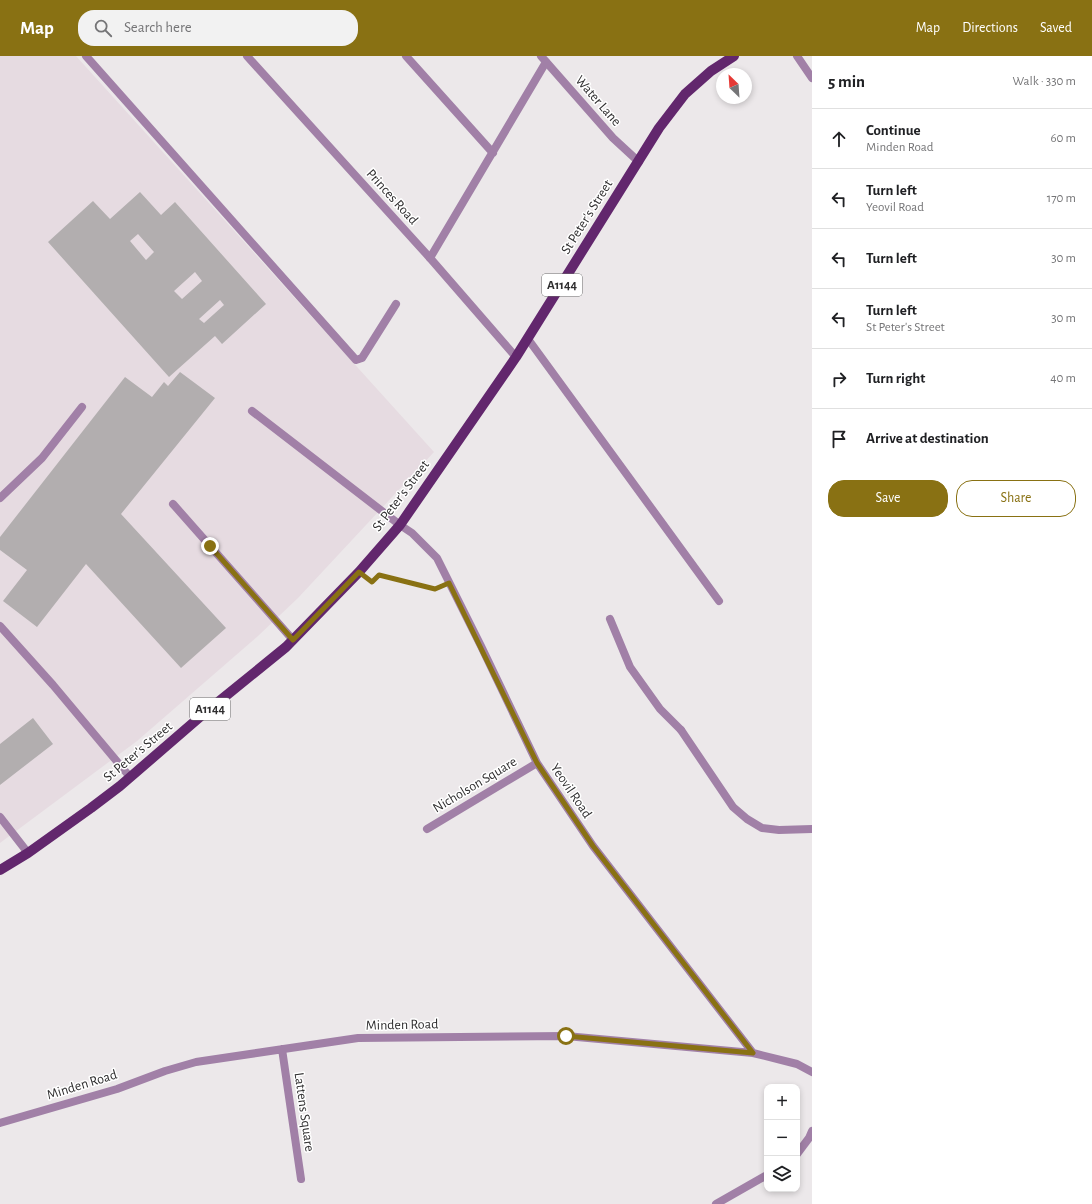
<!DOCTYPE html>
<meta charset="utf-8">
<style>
:root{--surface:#fff;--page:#f2f2f2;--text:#202124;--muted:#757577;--line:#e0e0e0;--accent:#897113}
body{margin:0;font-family:"Alegreya Sans",sans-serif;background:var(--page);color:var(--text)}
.controls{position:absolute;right:12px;bottom:12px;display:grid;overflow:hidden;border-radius:8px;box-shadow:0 2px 6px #0003}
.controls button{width:36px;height:36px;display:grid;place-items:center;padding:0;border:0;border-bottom:1px solid var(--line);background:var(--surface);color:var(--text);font:20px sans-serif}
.compass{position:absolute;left:716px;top:12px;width:36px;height:36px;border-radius:50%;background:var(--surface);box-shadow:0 2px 6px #0003;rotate:335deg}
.stop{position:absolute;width:12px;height:12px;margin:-9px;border:3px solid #897113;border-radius:50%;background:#fff}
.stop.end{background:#897113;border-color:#fff;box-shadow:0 1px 4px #0008}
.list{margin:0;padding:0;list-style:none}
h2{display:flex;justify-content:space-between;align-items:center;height:52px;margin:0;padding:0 16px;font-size:17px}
h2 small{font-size:13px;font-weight:400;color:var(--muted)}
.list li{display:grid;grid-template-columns:26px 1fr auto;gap:12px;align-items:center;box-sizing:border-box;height:60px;padding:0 16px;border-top:1px solid var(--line)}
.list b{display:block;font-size:15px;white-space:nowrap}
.list p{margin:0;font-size:13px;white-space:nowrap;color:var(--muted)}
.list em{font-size:13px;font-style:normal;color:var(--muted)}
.actions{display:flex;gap:8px;padding:12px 16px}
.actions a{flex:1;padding:9px 0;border:1px solid var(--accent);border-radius:16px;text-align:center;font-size:14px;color:var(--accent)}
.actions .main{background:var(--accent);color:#fff}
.icon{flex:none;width:22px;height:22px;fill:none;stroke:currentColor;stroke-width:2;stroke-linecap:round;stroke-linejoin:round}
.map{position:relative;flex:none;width:812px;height:1148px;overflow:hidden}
header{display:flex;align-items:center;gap:24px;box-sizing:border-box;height:56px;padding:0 20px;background:var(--accent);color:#fff}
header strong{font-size:19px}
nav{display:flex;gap:22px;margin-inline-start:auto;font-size:14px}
.search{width:280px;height:36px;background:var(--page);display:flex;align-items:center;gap:10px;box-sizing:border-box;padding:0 14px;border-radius:16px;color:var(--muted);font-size:15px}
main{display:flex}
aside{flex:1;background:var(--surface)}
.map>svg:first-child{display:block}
</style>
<header>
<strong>Map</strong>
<div class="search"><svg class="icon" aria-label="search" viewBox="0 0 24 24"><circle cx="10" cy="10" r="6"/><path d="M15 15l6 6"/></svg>Search here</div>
<nav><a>Map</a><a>Directions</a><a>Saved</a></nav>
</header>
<main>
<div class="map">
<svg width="812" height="1148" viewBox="0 0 812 1148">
<rect width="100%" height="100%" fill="#ece8ea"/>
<path fill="#e6dbe1" d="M0 0H76L434 396 298 542 258 580 137 685 0 787Z"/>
<path fill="#b2aeaf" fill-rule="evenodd" d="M140 136 161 159 175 146 266 248 222 288 215 280 169 321 48 186 93 145 110 163ZM138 178 154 196 146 204 130 185ZM195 216 202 225 182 243 174 235ZM220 244 224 249 204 267 199 263Z
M180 316 215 342 121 458 226 572 181 612 86 508 37 571 3 545 27 514 0 494V481L125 321 152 341 164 326 168 330Z
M33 662 53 688 0 729V688Z"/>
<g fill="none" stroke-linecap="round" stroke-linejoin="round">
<path stroke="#a19ea0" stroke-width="2.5" stroke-dasharray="2 3" stroke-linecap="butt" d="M378 521 379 519 435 533"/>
<path stroke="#a180a7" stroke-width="8" d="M86 0 356 304 362 302 396 248
M406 0 493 97
M797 0 812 22
M430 202 546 6
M528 283 719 545
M252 355 400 469
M0 442 42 402 82 351
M173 448 293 584
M610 563 630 611 660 653 681 674
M0 570 53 629 130 721
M0 761 28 797"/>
<path stroke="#a180a7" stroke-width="8" d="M247 0 430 202 516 301
M541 0 613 82 639 106
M400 469 412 477 437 502 481 590 537 707 593 790 753 997
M681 674 733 751 747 763 762 772 779 774 812 773
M427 773 537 707
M282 993 301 1123
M0 1067 117 1033 165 1015 196 1006 358 982 566 980 753 997 797 1008 812 1016
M797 1098 809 1082 812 1075
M716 1148 767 1119"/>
<path stroke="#62276d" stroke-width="10" d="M0 814 28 797 91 752 120 730 201 660 286 591 359 516 400 469 516 301 659 72 685 38 711 15 734 0"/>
</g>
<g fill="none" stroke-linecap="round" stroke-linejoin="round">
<path stroke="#897113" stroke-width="5" d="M210 490 293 584 359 516 372 526 379 519 435 533 449 527 537 707 593 790 753 997 566 980"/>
</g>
<g text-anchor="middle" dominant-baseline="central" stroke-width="3" stroke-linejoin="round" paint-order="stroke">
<g fill="#fff" stroke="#6d6d6d" stroke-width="1">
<rect x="542" y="218" width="40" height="22" rx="3"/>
<rect x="190" y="642" width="40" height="22" rx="3"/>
</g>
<g font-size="13" font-weight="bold" fill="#2f2e2f">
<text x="562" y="229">A1144</text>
<text x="210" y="653">A1144</text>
</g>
<g font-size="14" fill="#2f2e2f" stroke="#fff">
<text transform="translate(598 45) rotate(49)">Water Lane</text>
<text transform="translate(392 141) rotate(48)">Princes Road</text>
<text transform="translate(587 161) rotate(-58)">St Peter's Street</text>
<text transform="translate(401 440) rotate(-53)">St Peter's Street</text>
<text transform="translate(138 696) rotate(-40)">St Peter's Street</text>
<text transform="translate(475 729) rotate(-31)">Nicholson Square</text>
<text transform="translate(571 735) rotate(56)">Yeovil Road</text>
<text transform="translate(402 969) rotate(-1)">Minden Road</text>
<text transform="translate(82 1029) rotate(-17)">Minden Road</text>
<text transform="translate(304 1056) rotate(82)">Lattens Square</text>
</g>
</g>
</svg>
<div class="controls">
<button>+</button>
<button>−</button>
<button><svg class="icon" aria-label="layers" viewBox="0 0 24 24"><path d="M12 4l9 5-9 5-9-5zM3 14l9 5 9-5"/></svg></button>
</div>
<svg class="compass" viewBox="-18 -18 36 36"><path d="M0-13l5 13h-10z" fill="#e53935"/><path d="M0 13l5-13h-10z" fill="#757577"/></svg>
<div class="stop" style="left:566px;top:980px"></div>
<div class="stop end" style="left:210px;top:490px"></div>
</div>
<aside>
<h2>5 min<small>Walk · 330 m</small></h2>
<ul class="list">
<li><svg class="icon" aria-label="ahead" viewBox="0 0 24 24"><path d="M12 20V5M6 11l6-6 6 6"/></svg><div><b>Continue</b><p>Minden Road</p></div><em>60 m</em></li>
<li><svg class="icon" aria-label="left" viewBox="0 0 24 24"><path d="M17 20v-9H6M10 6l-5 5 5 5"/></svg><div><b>Turn left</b><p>Yeovil Road</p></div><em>170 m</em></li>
<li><svg class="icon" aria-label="left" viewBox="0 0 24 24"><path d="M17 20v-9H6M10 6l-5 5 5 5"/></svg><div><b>Turn left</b></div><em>30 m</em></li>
<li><svg class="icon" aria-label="left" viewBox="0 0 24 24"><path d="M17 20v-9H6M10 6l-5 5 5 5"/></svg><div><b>Turn left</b><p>St Peter's Street</p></div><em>30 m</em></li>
<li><svg class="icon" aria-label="right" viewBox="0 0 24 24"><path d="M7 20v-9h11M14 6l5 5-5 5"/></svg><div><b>Turn right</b></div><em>40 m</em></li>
<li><svg class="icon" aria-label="arrive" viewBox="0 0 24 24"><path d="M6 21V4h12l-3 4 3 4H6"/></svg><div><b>Arrive at destination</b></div></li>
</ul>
<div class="actions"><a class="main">Save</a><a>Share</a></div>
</aside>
</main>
